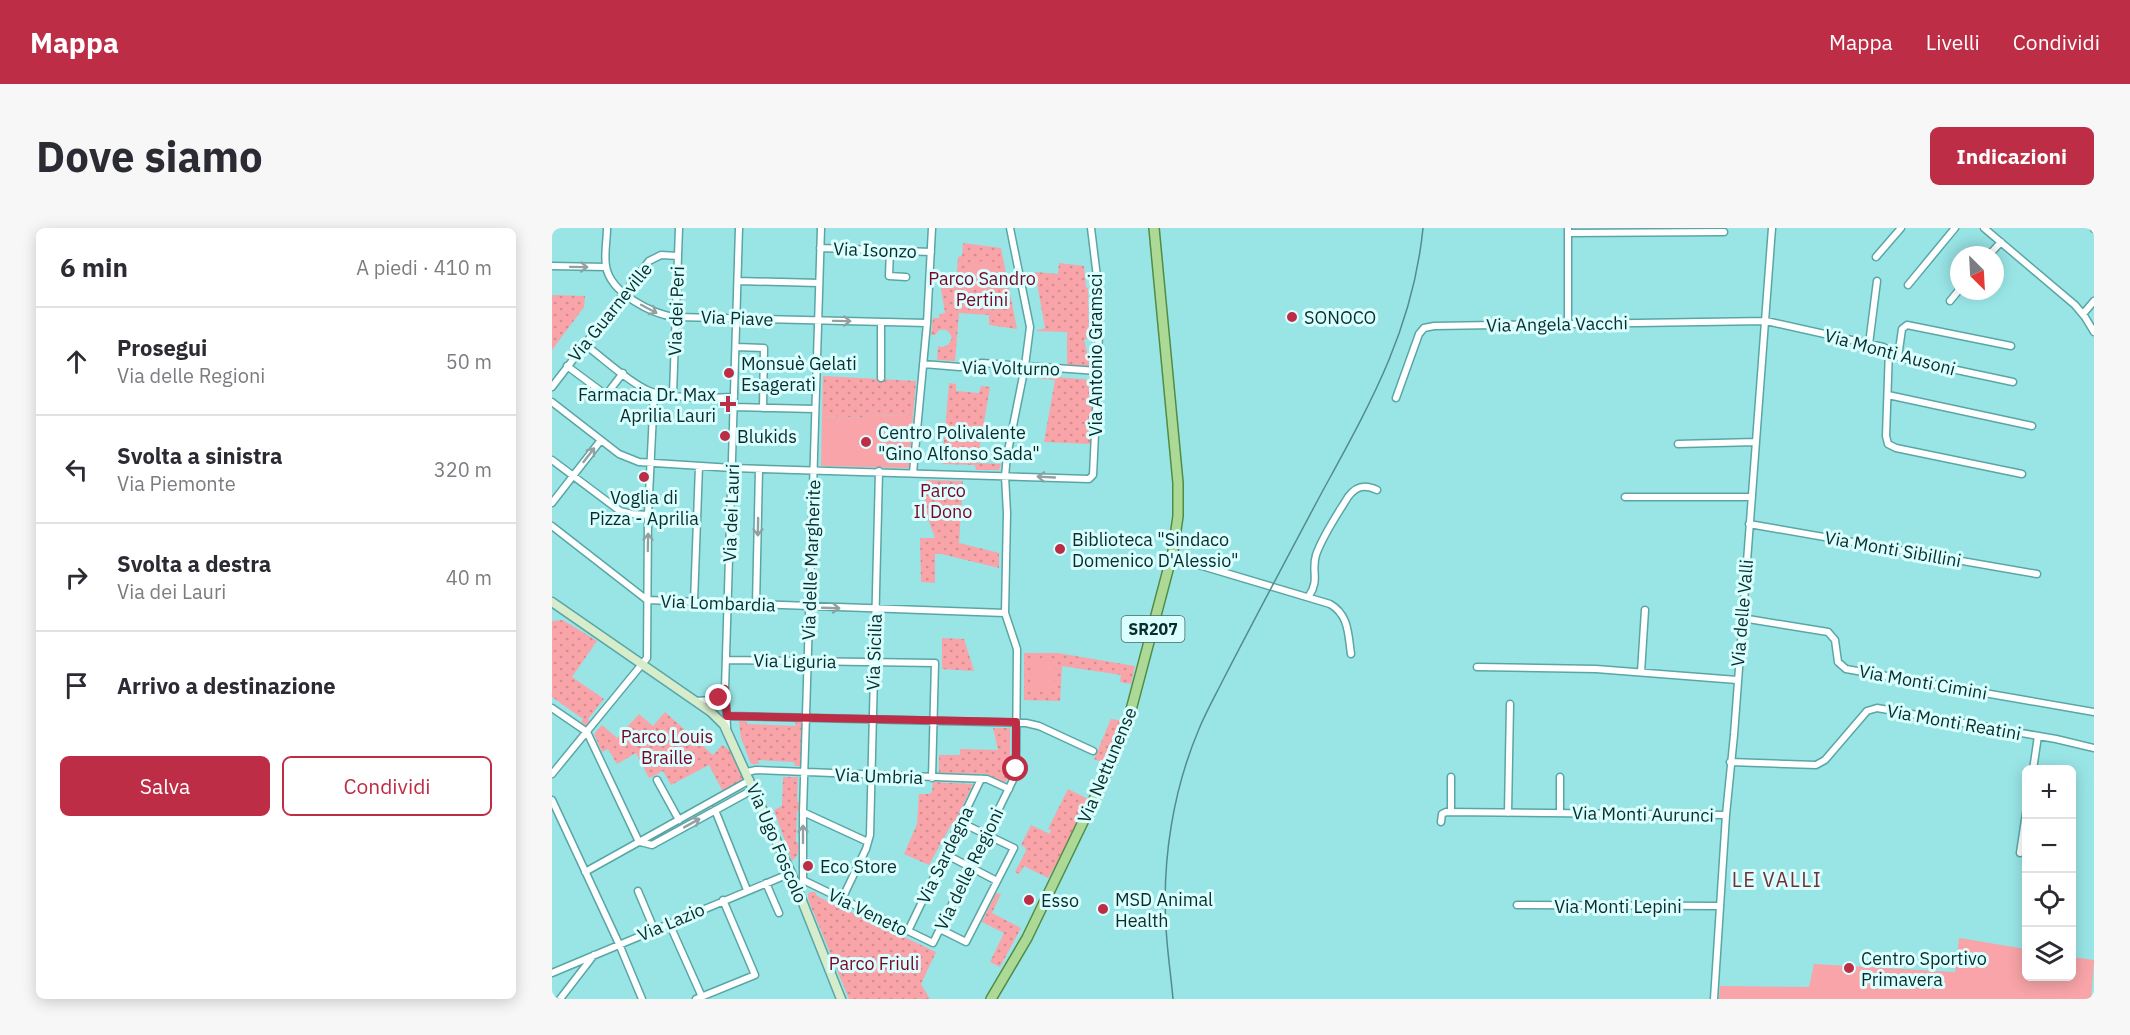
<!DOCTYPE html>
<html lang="it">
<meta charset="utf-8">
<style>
:root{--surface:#fff;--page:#f7f7f7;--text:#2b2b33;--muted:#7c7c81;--line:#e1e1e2;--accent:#be2d46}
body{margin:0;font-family:"IBM Plex Sans",sans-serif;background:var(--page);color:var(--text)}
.controls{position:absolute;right:18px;bottom:18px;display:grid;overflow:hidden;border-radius:9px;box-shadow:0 3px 15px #0003}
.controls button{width:54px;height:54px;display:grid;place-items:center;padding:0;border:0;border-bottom:2px solid var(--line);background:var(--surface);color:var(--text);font:30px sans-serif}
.compass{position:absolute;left:1398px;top:18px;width:54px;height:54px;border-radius:50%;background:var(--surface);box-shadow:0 3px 15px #0003;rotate:156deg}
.stop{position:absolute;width:18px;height:18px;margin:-14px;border:4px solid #be2d46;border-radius:50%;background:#fff}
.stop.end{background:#be2d46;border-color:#fff;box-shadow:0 2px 6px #0008}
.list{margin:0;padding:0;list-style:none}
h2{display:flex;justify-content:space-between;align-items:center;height:78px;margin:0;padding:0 24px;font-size:26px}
h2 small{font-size:20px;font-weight:400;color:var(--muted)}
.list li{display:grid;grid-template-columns:39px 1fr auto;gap:18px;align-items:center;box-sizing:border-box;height:108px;padding:0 24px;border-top:2px solid var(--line)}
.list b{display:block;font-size:22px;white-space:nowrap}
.list p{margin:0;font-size:20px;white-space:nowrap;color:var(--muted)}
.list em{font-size:20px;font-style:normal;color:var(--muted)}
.actions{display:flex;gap:12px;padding:18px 24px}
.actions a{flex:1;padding:14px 0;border:2px solid var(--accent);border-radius:9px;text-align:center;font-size:21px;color:var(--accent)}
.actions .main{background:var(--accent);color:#fff}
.icon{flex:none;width:33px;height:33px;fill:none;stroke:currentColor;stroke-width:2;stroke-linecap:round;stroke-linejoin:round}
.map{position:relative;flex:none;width:1542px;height:771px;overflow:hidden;border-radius:9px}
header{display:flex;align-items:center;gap:36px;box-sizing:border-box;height:84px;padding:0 30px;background:var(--accent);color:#fff}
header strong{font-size:28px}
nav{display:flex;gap:33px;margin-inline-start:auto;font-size:21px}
.intro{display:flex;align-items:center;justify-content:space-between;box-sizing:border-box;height:144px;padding:0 36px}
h1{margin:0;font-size:42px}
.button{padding:15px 27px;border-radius:9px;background:var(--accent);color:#fff;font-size:21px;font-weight:700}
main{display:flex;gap:36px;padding:0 36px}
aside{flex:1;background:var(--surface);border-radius:9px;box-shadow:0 3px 15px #0003}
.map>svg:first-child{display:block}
</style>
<header>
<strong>Mappa</strong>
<nav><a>Mappa</a><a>Livelli</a><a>Condividi</a></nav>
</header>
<div class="intro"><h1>Dove siamo</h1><a class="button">Indicazioni</a></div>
<main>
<aside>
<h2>6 min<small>A piedi · 410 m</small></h2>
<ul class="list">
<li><svg class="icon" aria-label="ahead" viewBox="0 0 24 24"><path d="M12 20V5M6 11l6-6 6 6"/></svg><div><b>Prosegui</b><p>Via delle Regioni</p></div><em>50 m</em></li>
<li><svg class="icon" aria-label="left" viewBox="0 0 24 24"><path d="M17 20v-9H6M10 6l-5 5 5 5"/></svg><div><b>Svolta a sinistra</b><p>Via Piemonte</p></div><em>320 m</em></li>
<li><svg class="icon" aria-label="right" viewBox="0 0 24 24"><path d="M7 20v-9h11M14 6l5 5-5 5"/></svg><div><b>Svolta a destra</b><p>Via dei Lauri</p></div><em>40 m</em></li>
<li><svg class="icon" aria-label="arrive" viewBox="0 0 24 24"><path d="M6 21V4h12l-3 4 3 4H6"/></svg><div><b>Arrivo a destinazione</b></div></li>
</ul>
<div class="actions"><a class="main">Salva</a><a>Condividi</a></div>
</aside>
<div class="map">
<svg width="1542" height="771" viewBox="0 0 1542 771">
<defs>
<pattern id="green-dots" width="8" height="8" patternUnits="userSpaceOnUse" patternTransform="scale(1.5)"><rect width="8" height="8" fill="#f8a4a8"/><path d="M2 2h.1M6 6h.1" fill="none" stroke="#d38d91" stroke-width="1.8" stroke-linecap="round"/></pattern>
</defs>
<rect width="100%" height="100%" fill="#99e5e6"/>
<path fill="url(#green-dots)" d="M411 15 449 20 465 101 437 97V87L407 85 403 133 385 132 386 118 390 119 396 117 400 110C398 103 393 100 387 102L383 107H379L381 90H387L388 86 393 85 388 55 404 56 406 29 410 28Z
M507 35 532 38 534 59 536 60 537 111H532L538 138 515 137V104L483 103 493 100 483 44 506 46Z
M0 67 33 68 32 79 0 122Z
M479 143 503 144 504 149 541 152 539 216 492 214 503 152 478 149Z
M271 148 364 153 361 188 317 187V190L270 188Z
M397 155 404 156V163L427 165 429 158 438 159 425 235 449 236 447 242H424L423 237 390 236Z
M374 252 411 253 407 315 447 325V340L389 326H383V355L369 354 368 310H383L372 280Z
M11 392 45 413 20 449 52 471 36 491 39 494 35 498 29 494 31 491 0 469V393Z
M390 410 412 411 422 443 390 441Z
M472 425H506L583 438 579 456 568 454 569 447 510 438 508 473 472 472Z
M113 484 161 527 170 517 181 525 192 552 171 564 157 537 119 557 111 543 97 550 84 525 65 536 56 521 50 524 42 506 50 497 65 510 87 486 101 498Z
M559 491 574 493 556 537 542 531Z
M187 493H194L195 496 244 498 243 493 250 494 249 538H243L242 534 206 532 207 536H199L189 510Z
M441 500H458V545L453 555 435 546 387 545V527H408V521L446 522Z
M231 549H246L245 573 248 575V582L245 583 244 613 247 617 245 628 240 633 222 582 230 578Z
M381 554 421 556 402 596 400 595 377 637 352 626 365 596 367 566H377L380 564Z
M516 561 536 571 510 627 496 650 472 638 467 646 463 644 474 623 473 619 469 617 479 597 498 606 499 602 496 601Z
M258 664H263L265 668 384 724 369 756 378 771H297L256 671V666Z
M444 665 449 666 440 685 469 700 448 739 438 734 452 705 430 694Z"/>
<path fill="#f8a4a8" d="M440 31 447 66 428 70 421 35Z
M317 187 361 188 357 240 269 238 270 188 316 190Z
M479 432 502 433V464H478Z
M1407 710 1474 721V748H1520V729L1542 732 1539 771H1167L1168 758 1257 759 1262 736 1403 744Z"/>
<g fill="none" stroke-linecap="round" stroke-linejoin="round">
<g stroke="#5aa6a6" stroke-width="9">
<path id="street" d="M55 0C55 12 52 26 54 38 58 65 101 87 124 89L375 95
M1016 0V96
M1432 0 1523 77 1533 89 1542 104
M1542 0V1
M1016 5 1172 4
M268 20 379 24
M338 22 337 48 354 49
M1437 27 1449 14
M1324 29 1349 0
M0 38 54 39
M186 53 267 55
M1356 57 1403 0
M1398 73 1407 62
M1531 86 1542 73
M32 116C50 129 75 153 95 162 115 171 159 170 182 169
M1317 116 1325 53
M184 119 212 120 211 180
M1337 121 1334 208 1336 216 1344 220 1470 246
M1346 129 1350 101 1355 97 1459 118
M371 136 408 139 430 135 546 143
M15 138 54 167 71 145
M329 150V94
M0 159 97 33 109 27 126 28
M121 166 127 0
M1336 167 1480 198
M844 170 867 106 872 100 882 98 1214 93 1331 119 1353 131 1461 154
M0 174 67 226 87 234 180 240 537 251 541 247 546 143 547 97 546 57 539 0
M182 179 263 181
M1126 216 1204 214
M0 232 68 283 80 286 96 287
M361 245 375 95 380 0
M1073 269H1200
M0 275 49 212
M1197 296 1485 346
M0 298 95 372
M620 329 778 376C797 387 796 406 799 426
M757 368C768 351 759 344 764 327 771 307 785 287 796 269 804 258 813 256 825 262
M95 372 453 385
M142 374 147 238
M204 377 207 241
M1190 390 1276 404 1283 412 1286 434 1294 441 1542 484
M174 432 383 435 380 550
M925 439 1044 441 1185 452
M1089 444 1093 382
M143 473 162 472 173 462
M0 480 35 504 87 614
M175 488 474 495 487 498 541 523
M175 500 173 461 187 0
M1178 534 1264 537 1273 532 1315 483 1325 480 1504 511 1542 520
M1481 542 1486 508
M195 544 204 542 435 551 457 561
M0 546 95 430 96 287 102 165
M899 549V584
M1008 549V585
M105 552 127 592
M0 572 67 716 90 771
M163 582 195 662
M251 584 316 614
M956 585 958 476
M889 594 890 586 894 584 1174 587
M88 614 100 617 202 561
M1468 625 1474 585
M393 626 445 653
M33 644 198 552
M251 652 381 715 461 552 464 541 465 421 453 385 455 285 453 248 455 228 473 138 478 99 458 0
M214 655 227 685
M86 663 102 701
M246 663 251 652V584L269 0
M290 671 314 621 318 607 327 243
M965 677 1168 678
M117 695 150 769
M388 701 414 714 462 620 408 594
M356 703 429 551
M0 745 239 645
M8 771 42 727
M144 771 203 747 171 672
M1162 771 1174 587 1182 507 1220 0"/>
</g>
<g stroke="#5aa6a6" stroke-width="11">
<path id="secondary" d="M0 374 159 484 172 497 239 645 289 771"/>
</g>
<g stroke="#518c44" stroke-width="12">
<path id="primary" d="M439 771 475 710 558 538 575 497 621 323 626 288V255L602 0"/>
</g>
<use href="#street" stroke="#fff" stroke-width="6"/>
<use href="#secondary" stroke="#d6ecca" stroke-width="8"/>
<use href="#primary" stroke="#add996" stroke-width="9"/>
<path stroke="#548c8d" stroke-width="1.5" d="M621 771C619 747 615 723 614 698 610 632 621 562 647 501 654 484 663 468 671 452 703 390 736 328 769 266 817 178 861 102 871 0"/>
</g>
<defs><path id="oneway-shaft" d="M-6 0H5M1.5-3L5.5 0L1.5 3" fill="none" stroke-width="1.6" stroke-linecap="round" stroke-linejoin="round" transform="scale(1.5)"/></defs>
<g stroke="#91a0a0">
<use href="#oneway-shaft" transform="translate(27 39) rotate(1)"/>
<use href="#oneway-shaft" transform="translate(97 81) rotate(28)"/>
<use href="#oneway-shaft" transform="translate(290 93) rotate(1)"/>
<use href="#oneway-shaft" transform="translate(37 227) rotate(-52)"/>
<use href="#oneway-shaft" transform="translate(494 249) rotate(-177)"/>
<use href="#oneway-shaft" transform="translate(206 299) rotate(91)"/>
<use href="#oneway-shaft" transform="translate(96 314) rotate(-89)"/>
<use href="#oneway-shaft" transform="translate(279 380) rotate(2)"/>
<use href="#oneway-shaft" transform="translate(140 595) rotate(-29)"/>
<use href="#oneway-shaft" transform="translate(251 606) rotate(-90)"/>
</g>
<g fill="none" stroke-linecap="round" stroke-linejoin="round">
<path stroke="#be2d46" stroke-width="8" d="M167 470 173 461 175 488 464 494V541"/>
</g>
<g fill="#be2d46" stroke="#daffff" stroke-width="2">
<circle cx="740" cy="89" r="6"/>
<circle cx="177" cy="145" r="6"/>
<path d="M173 167h6v6h6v6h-6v6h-6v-6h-6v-6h6z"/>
<circle cx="173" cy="208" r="6"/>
<circle cx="314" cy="214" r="6"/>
<circle cx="92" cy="249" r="6"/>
<circle cx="508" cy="321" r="6"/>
<circle cx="256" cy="638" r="6"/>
<circle cx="477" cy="672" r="6"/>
<circle cx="551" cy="681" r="6"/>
<circle cx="1297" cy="740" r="6"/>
</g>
<g text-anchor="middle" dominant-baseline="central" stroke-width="6" stroke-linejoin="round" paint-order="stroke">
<rect fill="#daffff" stroke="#496b6c" stroke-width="1.5" x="569.5" y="388" width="63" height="26" rx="4.5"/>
<g font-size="16" font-weight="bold" fill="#0b2c2d">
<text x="601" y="401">SR207</text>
</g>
<g font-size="18" fill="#0b2c2d" stroke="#daffff">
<text transform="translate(323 22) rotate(2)">Via Isonzo</text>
<text transform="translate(124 83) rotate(-88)">Via dei Peri</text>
<text transform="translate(58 84) rotate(-51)">Via Guarneville</text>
<text transform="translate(185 90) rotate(2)">Via Piave</text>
<text transform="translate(1005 96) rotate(-1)">Via Angela Vacchi</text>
<text transform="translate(1338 124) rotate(15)">Via Monti Ausoni</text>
<text transform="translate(543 127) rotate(-90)">Via Antonio Gramsci</text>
<text transform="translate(459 140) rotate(1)">Via Volturno</text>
<text transform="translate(179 285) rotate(-88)">Via dei Lauri</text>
<text transform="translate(1341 321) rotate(10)">Via Monti Sibillini</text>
<text transform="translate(259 332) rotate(-88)">Via delle Margherite</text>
<text transform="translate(166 375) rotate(2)">Via Lombardia</text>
<text transform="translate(1190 385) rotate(-85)">Via delle Valli</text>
<text transform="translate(322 424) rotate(-88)">Via Sicilia</text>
<text transform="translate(243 433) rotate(1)">Via Liguria</text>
<text transform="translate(1371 454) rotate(10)">Via Monti Cimini</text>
<text transform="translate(1402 494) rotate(10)">Via Monti Reatini</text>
<text transform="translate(555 537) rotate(-67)">Via Nettunense</text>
<text transform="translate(327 548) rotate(2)">Via Umbria</text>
<text transform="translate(1091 586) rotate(1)">Via Monti Aurunci</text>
<text transform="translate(225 615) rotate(67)">Via Ugo Foscolo</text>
<text transform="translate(393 627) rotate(-64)">Via Sardegna</text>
<text transform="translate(417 641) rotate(-64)">Via delle Regioni</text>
<text x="1066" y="678">Via Monti Lepini</text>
<text transform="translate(316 684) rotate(26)">Via Veneto</text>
<text transform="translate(119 694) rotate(-23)">Via Lazio</text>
</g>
<g font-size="18" fill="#7c0524" stroke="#daffff">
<text x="430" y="50">Parco Sandro<tspan x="430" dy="21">Pertini</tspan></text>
<text x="391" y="262">Parco<tspan x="391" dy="21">Il Dono</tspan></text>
<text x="115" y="508">Parco Louis<tspan x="115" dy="21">Braille</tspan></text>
<text x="322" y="735">Parco Friuli</text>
</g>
<g font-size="18" fill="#0b2c2d" stroke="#daffff" text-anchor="start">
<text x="752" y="89">SONOCO</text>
<text x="189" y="135">Monsuè Gelati<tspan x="189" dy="21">Esagerati</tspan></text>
<text x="164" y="166" text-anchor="end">Farmacia Dr. Max<tspan x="164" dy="21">Aprilia Lauri</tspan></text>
<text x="326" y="204">Centro Polivalente<tspan x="326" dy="21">"Gino Alfonso Sada"</tspan></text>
<text x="185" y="208">Blukids</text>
<text x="92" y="269" text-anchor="middle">Voglia di<tspan x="92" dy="21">Pizza - Aprilia</tspan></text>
<text x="520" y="311">Biblioteca "Sindaco<tspan x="520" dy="21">Domenico D'Alessio"</tspan></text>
<text x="268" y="638">Eco Store</text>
<text x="563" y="671">MSD Animal<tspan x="563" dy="21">Health</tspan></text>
<text x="489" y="672">Esso</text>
<text x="1309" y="730">Centro Sportivo<tspan x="1309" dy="21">Primavera</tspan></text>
</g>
<g font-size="20" letter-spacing="1.5" fill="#762f36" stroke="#daffff">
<text x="1225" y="651">LE VALLI</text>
</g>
</g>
</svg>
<div class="controls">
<button>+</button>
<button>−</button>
<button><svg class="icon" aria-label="locate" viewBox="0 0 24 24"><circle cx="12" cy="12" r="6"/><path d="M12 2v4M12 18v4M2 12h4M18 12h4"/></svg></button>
<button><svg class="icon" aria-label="layers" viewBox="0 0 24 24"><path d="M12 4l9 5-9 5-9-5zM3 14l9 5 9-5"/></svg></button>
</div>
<svg class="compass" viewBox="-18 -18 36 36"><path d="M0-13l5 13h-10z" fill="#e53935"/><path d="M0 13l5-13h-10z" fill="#7c7c81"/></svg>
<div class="stop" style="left:464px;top:541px"></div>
<div class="stop end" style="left:167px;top:470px"></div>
</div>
</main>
